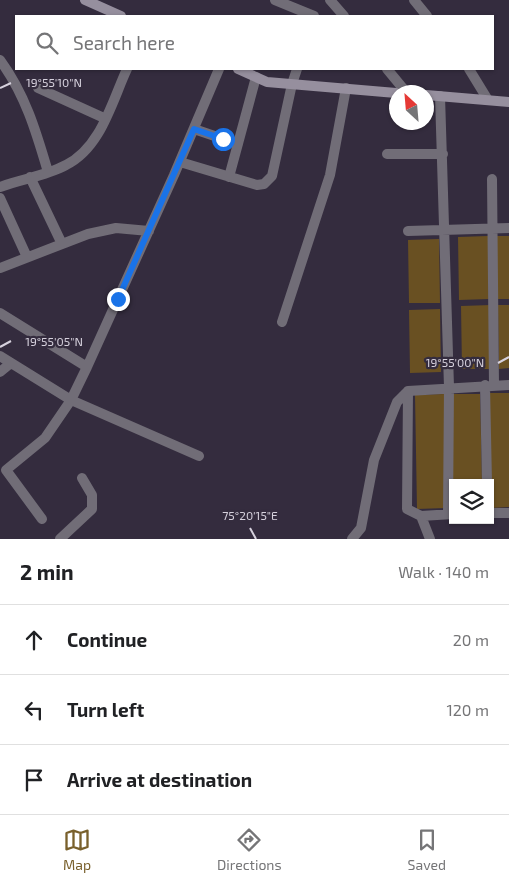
<!DOCTYPE html>
<meta charset="utf-8">
<style>
:root{--surface:#fff;--page:#f2f2f2;--text:#202124;--muted:#757577;--line:#e0e0e0;--accent:#79602c}
body{margin:0;font-family:"Exo 2",sans-serif;background:var(--page);color:var(--text)}
.controls{position:absolute;right:15px;bottom:15px;display:grid;overflow:hidden;border-radius:0px;box-shadow:0 1px 4px #0004}
.controls button{width:45px;height:45px;display:grid;place-items:center;padding:0;border:0;border-bottom:1px solid var(--line);background:var(--surface);color:var(--text);font:25px sans-serif}
.compass{position:absolute;left:389px;top:85px;width:45px;height:45px;border-radius:50%;background:var(--surface);box-shadow:0 1px 4px #0004;rotate:334deg}
.stop{position:absolute;width:15px;height:15px;margin:-11px;border:4px solid #1a73e8;border-radius:50%;background:#fff}
.stop.end{background:#1a73e8;border-color:#fff;box-shadow:0 1px 5px #0008}
.list{margin:0;padding:0;list-style:none}
h2{display:flex;justify-content:space-between;align-items:center;height:65px;margin:0;padding:0 20px;font-size:21px}
h2 small{font-size:16px;font-weight:400;color:var(--muted)}
.list li{display:grid;grid-template-columns:32px 1fr auto;gap:15px;align-items:center;box-sizing:border-box;height:70px;padding:0 20px;border-top:1px solid var(--line)}
.list b{display:block;font-size:19px;white-space:nowrap}
.list em{font-size:16px;font-style:normal;color:var(--muted)}
.icon{flex:none;width:28px;height:28px;fill:none;stroke:currentColor;stroke-width:2;stroke-linecap:round;stroke-linejoin:round}
.map{position:relative;flex:none;width:509px;height:539px;overflow:hidden}
.search{position:absolute;background:var(--surface);box-shadow:0 1px 4px #0004;left:15px;right:15px;top:15px;height:55px;display:flex;align-items:center;gap:12px;box-sizing:border-box;padding:0 18px;border-radius:0px;color:var(--muted);font-size:19px}
.sheet{height:275px;background:var(--surface)}
nav{display:flex;justify-content:space-around;align-items:center;box-sizing:border-box;height:70px;border-top:1px solid var(--line);background:var(--surface);font-size:14px;color:var(--muted)}
nav a{display:grid;justify-items:center;gap:2px}
nav .on{color:var(--accent)}
.map>svg:first-child{display:block}
</style>
<div class="map">
<svg width="509" height="539" viewBox="0 0 509 539">
<rect width="100%" height="100%" fill="#342c3e"/>
<path fill="#695022" d="M488 236 489 299 459 300 458 237Z
M496 236H509V299H497Z
M439 239 440 303H409L408 240Z
M491 305 492 369H462L461 306Z
M498 305H509V368L499 369Z
M440 309 441 372 410 373 409 310Z
M488 393H509V507L490 508Z
M444 394 446 508 417 509 415 395Z
M451 394H480L482 483H453Z"/>
<g fill="none" stroke-linecap="round" stroke-linejoin="round">
<path stroke="#716d77" stroke-width="10" d="M275 0 314 16
M330 0 344 16
M414 0 427 16
M0 60C25 94 36 131 48 172
M387 69 406 92
M469 69 488 100
M38 88 104 118
M440 96 449 387 448 514
M194 129 238 144
M387 154H443
M180 162 257 185 264 184 272 176 292 84 297 69
M30 177 62 244
M229 177 256 77
M492 179 494 385
M0 187C21 179 46 176 66 165 101 148 112 101 127 69
M0 198 27 257
M408 231 509 228
M0 268 88 234 116 228 149 231
M0 313 87 367 174 175 219 69
M282 322 330 175 346 88
M0 356 71 400 199 456
M0 372 11 363
M485 385 487 483
M490 513H509
M421 516 453 514
M42 519 6 470 45 438 71 400 87 367
M60 539 92 509V495L82 478
M352 539 361 528 374 460 397 402 408 391
M430 539 421 516 407 509 408 391 509 385"/>
<path stroke="#968f9e" stroke-width="10" d="M85 0 121 16
M238 69 267 82 396 93
M426 95 509 102"/>
</g>
<g fill="none" stroke-linecap="round" stroke-linejoin="round">
<path stroke="#1a73e8" stroke-width="6" d="M118 299 194 129 223 139"/>
</g>
<path fill="none" stroke="#d6d1dd" stroke-width="2" d="M0 88 11 83M0 347 11 341M498 363 509 357M250 528 256 539"/>
<g font-size="12" text-anchor="middle" fill="#d6d1dd" stroke="#342c3e" stroke-width="4.5" stroke-linejoin="round" paint-order="stroke">
<text x="54" y="87">19°55'10"N</text>
<text x="54" y="346">19°55'05"N</text>
<text x="455" y="367">19°55'00"N</text>
<text x="250" y="520">75°20'15"E</text>
</g>
</svg>
<div class="controls">
<button><svg class="icon" aria-label="layers" viewBox="0 0 24 24"><path d="M12 4l9 5-9 5-9-5zM3 14l9 5 9-5"/></svg></button>
</div>
<svg class="compass" viewBox="-18 -18 36 36"><path d="M0-13l5 13h-10z" fill="#e53935"/><path d="M0 13l5-13h-10z" fill="#757577"/></svg>
<div class="stop" style="left:223px;top:139px"></div>
<div class="stop end" style="left:118px;top:299px"></div>
<div class="search"><svg class="icon" aria-label="search" viewBox="0 0 24 24"><circle cx="10" cy="10" r="6"/><path d="M15 15l6 6"/></svg>Search here</div>
</div>
<section class="sheet">
<h2>2 min<small>Walk · 140 m</small></h2>
<ul class="list">
<li><svg class="icon" aria-label="ahead" viewBox="0 0 24 24"><path d="M12 20V5M6 11l6-6 6 6"/></svg><div><b>Continue</b></div><em>20 m</em></li>
<li><svg class="icon" aria-label="left" viewBox="0 0 24 24"><path d="M17 20v-9H6M10 6l-5 5 5 5"/></svg><div><b>Turn left</b></div><em>120 m</em></li>
<li><svg class="icon" aria-label="arrive" viewBox="0 0 24 24"><path d="M6 21V4h12l-3 4 3 4H6"/></svg><div><b>Arrive at destination</b></div></li>
</ul>
</section>
<nav>
<a class="on"><svg class="icon" aria-label="map" viewBox="0 0 24 24"><path d="M3 6l6-2 6 2 6-2v14l-6 2-6-2-6 2zM9 4v14M15 6v14"/></svg>Map</a>
<a><svg class="icon" aria-label="directions" viewBox="0 0 24 24"><path d="M12 3l9 9-9 9-9-9zM9 14v-3h6M13 9l2 2-2 2"/></svg>Directions</a>
<a><svg class="icon" aria-label="saved" viewBox="0 0 24 24"><path d="M7 4h10v16l-5-4-5 4z"/></svg>Saved</a>
</nav>
